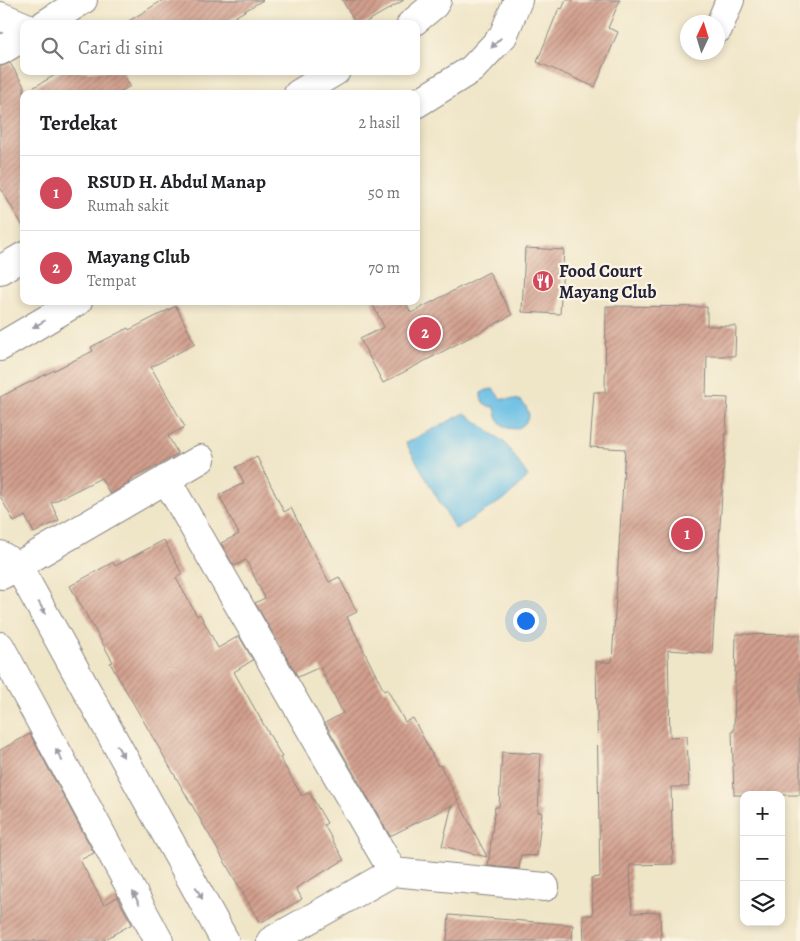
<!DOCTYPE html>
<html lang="id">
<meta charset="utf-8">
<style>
:root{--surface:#fff;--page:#f2f2f2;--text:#202124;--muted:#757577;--line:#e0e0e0;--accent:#d1495b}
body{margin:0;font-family:Alegreya,serif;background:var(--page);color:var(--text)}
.controls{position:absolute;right:15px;bottom:15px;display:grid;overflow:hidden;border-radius:10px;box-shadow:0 2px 8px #0003}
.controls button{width:45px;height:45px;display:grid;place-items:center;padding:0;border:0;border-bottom:1px solid var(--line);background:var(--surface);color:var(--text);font:25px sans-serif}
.compass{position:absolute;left:680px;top:15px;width:45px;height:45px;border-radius:50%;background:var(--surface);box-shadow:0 2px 8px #0003;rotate:4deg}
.you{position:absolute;left:525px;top:620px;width:18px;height:18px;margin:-12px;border:4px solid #fff;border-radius:50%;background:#1a73e8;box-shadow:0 0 0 8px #1a73e833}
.badge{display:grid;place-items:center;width:32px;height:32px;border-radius:50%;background:var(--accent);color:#fff;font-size:16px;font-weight:700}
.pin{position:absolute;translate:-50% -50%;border:2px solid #fff;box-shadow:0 1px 5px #0006}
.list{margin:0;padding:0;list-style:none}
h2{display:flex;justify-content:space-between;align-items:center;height:65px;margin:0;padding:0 20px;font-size:21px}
h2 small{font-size:16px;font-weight:400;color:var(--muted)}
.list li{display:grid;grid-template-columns:32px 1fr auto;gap:15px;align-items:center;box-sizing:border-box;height:75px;padding:0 20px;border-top:1px solid var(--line)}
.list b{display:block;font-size:19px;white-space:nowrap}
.list p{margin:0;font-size:16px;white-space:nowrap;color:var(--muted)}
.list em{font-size:16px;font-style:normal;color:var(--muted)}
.icon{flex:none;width:28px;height:28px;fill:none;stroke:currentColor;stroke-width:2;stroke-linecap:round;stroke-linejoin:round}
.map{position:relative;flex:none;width:800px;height:941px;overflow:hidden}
.search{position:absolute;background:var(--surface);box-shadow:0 2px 8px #0003;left:20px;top:20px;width:400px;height:55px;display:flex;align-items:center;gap:12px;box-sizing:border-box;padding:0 18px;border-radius:10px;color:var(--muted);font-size:19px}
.panel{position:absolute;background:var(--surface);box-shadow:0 2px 8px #0003;left:20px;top:90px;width:400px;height:215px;border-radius:10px}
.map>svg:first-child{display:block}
</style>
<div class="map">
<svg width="800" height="941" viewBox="0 0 800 941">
<defs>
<pattern id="building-hatch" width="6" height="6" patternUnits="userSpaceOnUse" patternTransform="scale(1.25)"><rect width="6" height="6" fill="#d29f8d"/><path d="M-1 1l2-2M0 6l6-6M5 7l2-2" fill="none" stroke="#aa8174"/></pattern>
</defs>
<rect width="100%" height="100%" fill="#fcf5e5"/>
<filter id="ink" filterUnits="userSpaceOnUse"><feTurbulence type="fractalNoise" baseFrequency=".02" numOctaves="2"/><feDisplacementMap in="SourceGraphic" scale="10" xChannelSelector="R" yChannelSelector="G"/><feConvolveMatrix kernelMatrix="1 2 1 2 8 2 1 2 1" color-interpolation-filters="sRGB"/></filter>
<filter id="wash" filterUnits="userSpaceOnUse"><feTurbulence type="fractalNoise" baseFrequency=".0096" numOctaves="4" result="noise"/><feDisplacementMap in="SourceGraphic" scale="20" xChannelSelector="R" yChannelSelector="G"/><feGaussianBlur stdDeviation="1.12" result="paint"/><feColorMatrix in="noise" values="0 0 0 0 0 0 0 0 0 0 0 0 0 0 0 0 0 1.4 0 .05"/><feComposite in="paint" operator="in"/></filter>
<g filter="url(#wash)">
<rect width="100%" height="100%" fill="#efe5c7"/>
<path fill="#68bee5" stroke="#457090" d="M493 389 501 399C518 399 524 398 529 415 528 418 527 420 525 423 518 432 503 430 498 419 496 416 496 411 495 407 487 407 480 403 481 393L487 390Z
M465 413 505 443 528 476 509 496 455 529 406 443Z"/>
<g id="blocks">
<path fill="url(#building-hatch)" d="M163 0H263L223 24H124Z
M342 0H404L363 24H356Z
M566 0H620L608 28 618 32 595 87 537 62 559 8 562 9Z
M10 63 24 86V93L62 71H122L130 86 117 94H24V228L0 187V67Z
M525 248 564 250 560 314 522 312Z
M489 272 512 315 383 383 360 339 384 327 371 301H405L411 313Z
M176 306 195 344 151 367 185 427 168 436 178 454 128 481 129 483 110 494 101 478 51 503 59 520 34 533 25 516 14 522 0 496V397L93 351 91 347 128 328 129 330Z
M606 306 707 307V326H736L735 356H707L706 397 728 398 712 653 668 650 670 737 687 736 689 787H671L673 864 630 865 632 913 660 912 661 941H584L583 915H593L591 878 600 877 596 662H612L625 449 590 447 594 392H605Z
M257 457 284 512 291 508 329 582 339 577 357 612 347 617 384 691 387 689 405 722 413 718 438 766 440 765 487 857 442 846 452 805 390 836 325 723 343 713 320 667 298 677 255 603 265 598 246 560 234 566 221 543 239 534 219 495 244 483 236 467Z
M164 540 182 574 176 578 197 616 200 614 218 648 239 636 253 660 234 672 282 757 280 758 302 796 309 792 327 823 324 825 344 860 296 888 302 899 260 923 110 663 113 662 70 586 113 562 115 566Z
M736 634 800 635V795H734L732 731H734Z
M30 734 94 853 80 860 104 905 117 897 132 924 102 941H0V750Z
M502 752 541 754 538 812H542L537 856 521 855 519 869 488 866 495 807H499Z
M449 915 573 925 572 941H447Z"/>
</g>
</g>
<g filter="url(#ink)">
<use href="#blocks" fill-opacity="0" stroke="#888481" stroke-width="1"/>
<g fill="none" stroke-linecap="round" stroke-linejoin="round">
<g stroke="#888481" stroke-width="30">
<path id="street" d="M0 16 24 26
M45 24 83 0
M411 24 434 5 437 0
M718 29 730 0
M0 51 24 37
M298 94 336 71
M416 104 472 69 503 36 518 0
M0 270 24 256
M0 347 78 301
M166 479 393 872
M0 555 18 566 225 941
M2 575 201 459
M0 646 159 941
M271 941 393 872 545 887"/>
</g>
<use href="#street" stroke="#fff" stroke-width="28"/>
</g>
<defs><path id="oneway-solid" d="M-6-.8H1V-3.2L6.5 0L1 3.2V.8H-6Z" transform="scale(1.25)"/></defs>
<g fill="#9c9ca7">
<use href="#oneway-solid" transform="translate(496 43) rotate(134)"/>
<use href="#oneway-solid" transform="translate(39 324) rotate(150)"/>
<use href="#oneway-solid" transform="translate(42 608) rotate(61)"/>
<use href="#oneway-solid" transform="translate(120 751) rotate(61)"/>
<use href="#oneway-solid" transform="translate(59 755) rotate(-118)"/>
<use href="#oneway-solid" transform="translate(199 893) rotate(61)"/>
<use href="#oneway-solid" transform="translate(136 898) rotate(-118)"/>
</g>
</g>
<defs>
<g id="restaurant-disc" transform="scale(1.125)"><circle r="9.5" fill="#d1495b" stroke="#fcf5e5"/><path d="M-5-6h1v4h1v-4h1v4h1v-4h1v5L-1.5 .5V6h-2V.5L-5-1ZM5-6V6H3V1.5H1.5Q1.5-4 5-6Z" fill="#fff"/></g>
</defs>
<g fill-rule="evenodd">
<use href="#restaurant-disc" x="543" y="281"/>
</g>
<g text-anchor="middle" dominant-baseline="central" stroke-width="4.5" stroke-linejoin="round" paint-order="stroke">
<g font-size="18" font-weight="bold" fill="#22223b" stroke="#fcf5e5" text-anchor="start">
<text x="559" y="271">Food Court<tspan x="559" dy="21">Mayang Club</tspan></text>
</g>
</g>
</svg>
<div class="controls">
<button>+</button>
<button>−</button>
<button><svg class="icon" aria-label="layers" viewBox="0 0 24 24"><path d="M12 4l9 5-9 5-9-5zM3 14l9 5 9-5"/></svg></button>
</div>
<svg class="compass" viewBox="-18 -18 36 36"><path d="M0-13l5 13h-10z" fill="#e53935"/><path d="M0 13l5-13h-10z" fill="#757577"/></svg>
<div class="you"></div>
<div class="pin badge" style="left:687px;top:534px">1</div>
<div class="pin badge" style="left:425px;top:333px">2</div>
<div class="search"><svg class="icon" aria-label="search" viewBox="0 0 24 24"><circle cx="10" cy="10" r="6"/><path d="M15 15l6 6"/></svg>Cari di sini</div>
<section class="panel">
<h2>Terdekat<small>2 hasil</small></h2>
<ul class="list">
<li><span class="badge">1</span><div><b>RSUD H. Abdul Manap</b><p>Rumah sakit</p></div><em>50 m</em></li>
<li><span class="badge">2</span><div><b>Mayang Club</b><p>Tempat</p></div><em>70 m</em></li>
</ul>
</section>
</div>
